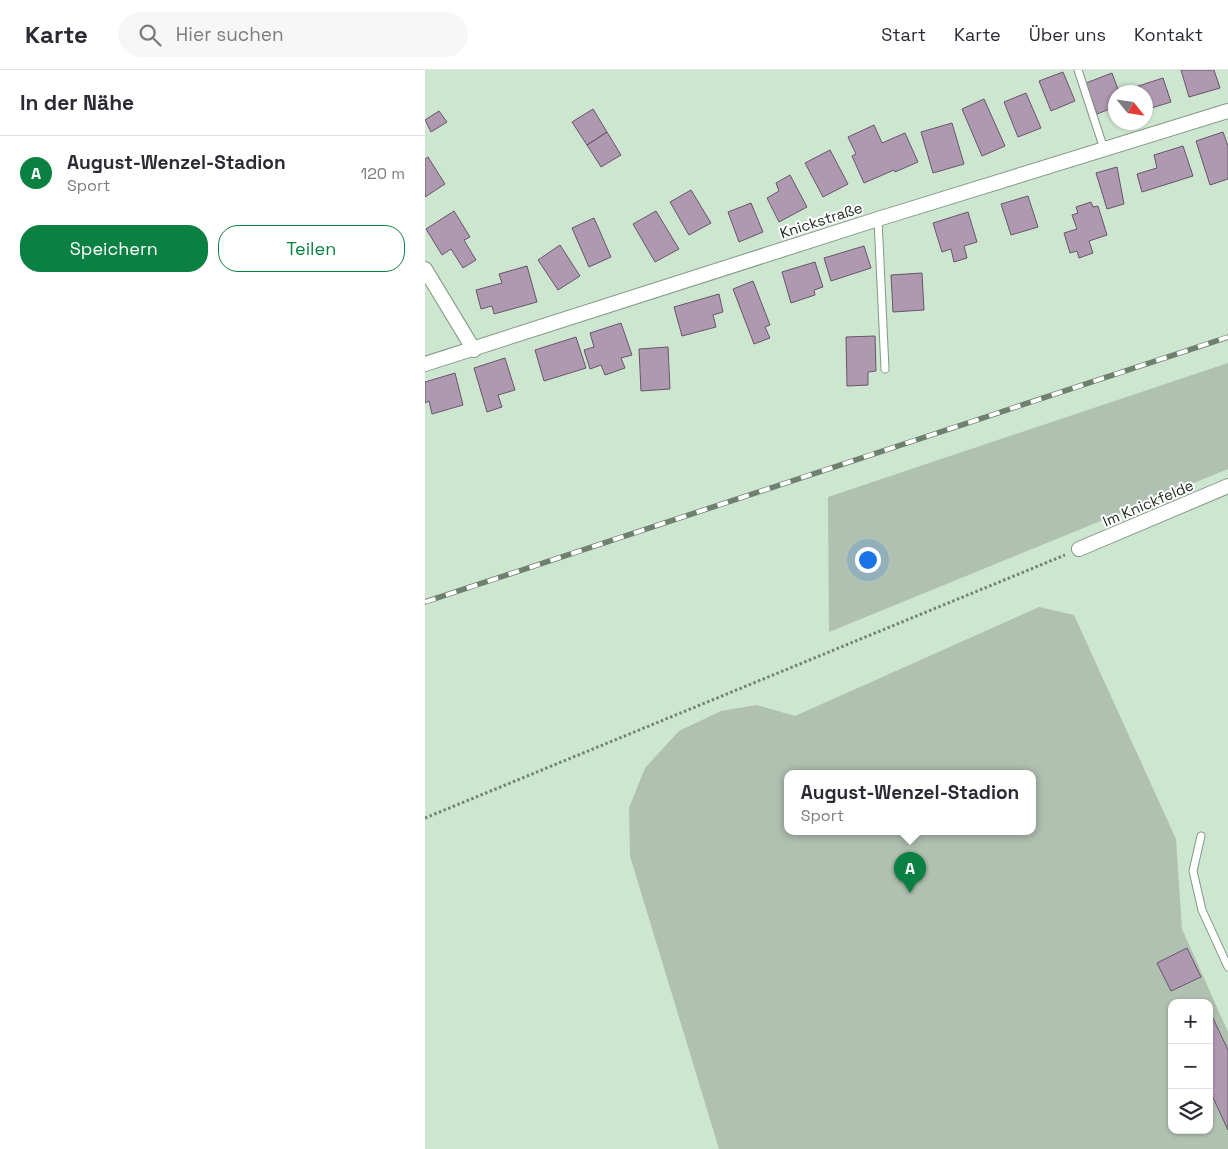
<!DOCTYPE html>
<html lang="de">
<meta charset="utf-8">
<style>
:root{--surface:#fff;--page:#f7f7f7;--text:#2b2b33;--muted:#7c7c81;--line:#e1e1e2;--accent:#0b8043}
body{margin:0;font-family:"Space Grotesk",sans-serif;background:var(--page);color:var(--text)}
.controls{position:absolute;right:15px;bottom:15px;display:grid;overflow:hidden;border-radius:10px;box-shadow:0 1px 4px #0004}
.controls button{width:45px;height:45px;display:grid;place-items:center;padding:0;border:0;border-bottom:1px solid var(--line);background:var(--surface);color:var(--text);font:25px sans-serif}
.compass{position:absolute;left:683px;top:15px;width:45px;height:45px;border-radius:50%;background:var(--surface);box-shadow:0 1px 4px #0004;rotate:120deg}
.you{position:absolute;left:442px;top:489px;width:18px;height:18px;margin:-12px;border:4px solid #fff;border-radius:50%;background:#1a73e8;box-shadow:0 0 0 8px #1a73e833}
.badge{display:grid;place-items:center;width:32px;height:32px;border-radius:50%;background:var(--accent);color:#fff;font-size:16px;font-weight:700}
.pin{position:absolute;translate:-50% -41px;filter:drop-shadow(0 1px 2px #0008)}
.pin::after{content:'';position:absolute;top:26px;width:18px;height:15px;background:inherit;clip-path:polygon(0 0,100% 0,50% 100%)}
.popup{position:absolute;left:359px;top:700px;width:252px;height:65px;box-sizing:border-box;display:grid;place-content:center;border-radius:10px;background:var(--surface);filter:drop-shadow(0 1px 4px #0005);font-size:16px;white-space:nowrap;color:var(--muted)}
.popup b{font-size:19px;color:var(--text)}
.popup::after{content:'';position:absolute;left:50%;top:100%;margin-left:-10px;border:10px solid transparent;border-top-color:var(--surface)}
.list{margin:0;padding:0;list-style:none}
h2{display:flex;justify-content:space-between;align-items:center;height:65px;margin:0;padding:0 20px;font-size:21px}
h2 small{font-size:16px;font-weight:400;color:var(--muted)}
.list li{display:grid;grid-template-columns:32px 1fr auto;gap:15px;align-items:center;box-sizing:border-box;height:75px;padding:0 20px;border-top:1px solid var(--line)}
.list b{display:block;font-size:19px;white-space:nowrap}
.list p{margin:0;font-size:16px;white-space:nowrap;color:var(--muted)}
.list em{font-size:16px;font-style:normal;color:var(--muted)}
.actions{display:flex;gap:10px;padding:15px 20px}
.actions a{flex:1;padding:11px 0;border:1px solid var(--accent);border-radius:20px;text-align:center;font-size:18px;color:var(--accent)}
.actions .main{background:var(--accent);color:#fff}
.icon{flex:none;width:28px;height:28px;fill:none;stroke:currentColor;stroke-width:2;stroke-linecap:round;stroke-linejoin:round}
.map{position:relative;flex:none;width:803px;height:1079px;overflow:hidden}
header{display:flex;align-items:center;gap:30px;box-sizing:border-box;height:70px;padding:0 25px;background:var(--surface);border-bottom:1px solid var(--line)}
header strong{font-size:24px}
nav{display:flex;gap:28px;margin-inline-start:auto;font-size:18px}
.search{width:350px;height:45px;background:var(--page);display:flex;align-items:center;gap:12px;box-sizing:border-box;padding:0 18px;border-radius:28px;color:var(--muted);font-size:19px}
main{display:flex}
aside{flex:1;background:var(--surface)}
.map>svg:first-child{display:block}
</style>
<header>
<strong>Karte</strong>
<div class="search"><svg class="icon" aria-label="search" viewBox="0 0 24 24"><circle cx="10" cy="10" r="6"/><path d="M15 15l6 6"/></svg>Hier suchen</div>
<nav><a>Start</a><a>Karte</a><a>Über uns</a><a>Kontakt</a></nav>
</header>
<main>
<aside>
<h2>In der Nähe<small></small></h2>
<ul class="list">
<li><span class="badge">A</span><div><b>August-Wenzel-Stadion</b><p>Sport</p></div><em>120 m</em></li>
</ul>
<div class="actions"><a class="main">Speichern</a><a>Teilen</a></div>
</aside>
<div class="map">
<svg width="803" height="1079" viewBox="0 0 803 1079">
<rect width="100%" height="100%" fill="#cde6cf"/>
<path fill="#b0c0b1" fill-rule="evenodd" d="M803 293V399L404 562 403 427Z
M614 537 649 545 751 769 757 859 803 962V1079H294L205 786 204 738 220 698 254 661 296 641 332 635 370 646ZM362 704H608V762H362ZM747 933H784V1060H747Z"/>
<path fill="#af99b1" stroke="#68556a" d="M756 0H789L795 18 764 27Z
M638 2 650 31 626 41 614 11Z
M687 3 694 22H690V37L672 44 661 13Z
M738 8 746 32 720 40V22H709L707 18Z
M601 23 616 58 593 67 579 32Z
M559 29 580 76 557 86 537 39Z
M168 39 182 62 162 75 147 52Z
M14 41 22 52 6 62 0 50Z
M527 53 539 94 508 103 496 62Z
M449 55 457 73 480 63 493 92 470 102 469 100 439 113 427 86 431 84 423 67Z
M182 62 196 85 176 97 162 75Z
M798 62 803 76V109L785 115 771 71Z
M758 76 768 106 717 122 712 104 732 98 729 85Z
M405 80 423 114 398 127 380 93Z
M3 87 20 114 0 127V89Z
M692 97 699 134 682 139 671 103Z
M365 105 382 137 354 152 342 128 354 121 351 113Z
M266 120 286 153 264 165 245 132Z
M603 126 613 157 586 165 576 134Z
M666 132 668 137 673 136 682 165 664 171 668 183 654 188 652 181 645 183 639 163 652 159 647 145 653 143 651 137Z
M326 133 338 162 314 172 303 142Z
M29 141 45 167 39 170 51 190 38 198 26 179 17 185 1 159Z
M231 141 254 179 230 192 208 154Z
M543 142 552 172 539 176 542 188 529 192 526 179 517 182 508 153Z
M169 148 186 187 164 197 147 158Z
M135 175 155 206 133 220 113 190Z
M439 176 446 198 406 211 399 188Z
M390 192 398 217 389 220 390 225 366 233 357 202Z
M102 196 112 232 69 244 67 236 56 239 51 220 77 213 74 204Z
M497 203 499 240 468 242 466 205Z
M328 211 345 255 340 257 345 268 329 274 308 219Z
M294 224 298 242 288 245 291 257 257 266 249 237Z
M196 253 207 285 196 288 200 298 180 305 176 295 165 299 159 280 169 277 165 263Z
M450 266 451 301 443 302V315L422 316 421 267Z
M151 267 161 298 119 311 110 280Z
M243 277 245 319 216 321 214 279Z
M80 288 90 320 73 325 77 337 62 342 49 298Z
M30 303 38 335 7 344 4 331 0 333V312Z
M762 878 776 907 746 921 732 893Z
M786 944 803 980V1060L784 1019V945Z"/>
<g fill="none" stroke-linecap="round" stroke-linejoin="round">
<g stroke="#829984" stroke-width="9">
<path id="lane" d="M653 0 679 79
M453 149 460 299
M776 766 768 801 777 840 803 897"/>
</g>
<g stroke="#829984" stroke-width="16">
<path id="street" d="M0 199 49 280
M0 294 453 149 803 41
M654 479 803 416"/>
</g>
<path stroke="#738474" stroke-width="3" stroke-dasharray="2.5 2.5" stroke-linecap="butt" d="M0 748 640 485"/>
<use href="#lane" stroke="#fff" stroke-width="7"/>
<use href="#street" stroke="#fff" stroke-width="14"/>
<g stroke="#6f8071" stroke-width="5.5">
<path id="rail" d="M0 532 803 267"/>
</g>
<use href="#rail" stroke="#fff" stroke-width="4" stroke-dasharray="11" stroke-linecap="butt"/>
</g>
<g text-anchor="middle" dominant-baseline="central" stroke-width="4" stroke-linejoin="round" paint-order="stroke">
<g font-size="15" fill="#222c23" stroke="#fff">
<text transform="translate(396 150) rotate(-18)">Knickstraße</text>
<text transform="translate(723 433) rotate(-23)">Im Knickfelde</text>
</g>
</g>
</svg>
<div class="controls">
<button>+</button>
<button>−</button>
<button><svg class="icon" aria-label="layers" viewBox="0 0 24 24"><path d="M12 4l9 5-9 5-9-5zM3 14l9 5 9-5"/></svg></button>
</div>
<svg class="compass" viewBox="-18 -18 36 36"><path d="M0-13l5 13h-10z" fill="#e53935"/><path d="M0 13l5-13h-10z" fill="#7c7c81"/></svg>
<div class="you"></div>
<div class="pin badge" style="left:485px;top:823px">A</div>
<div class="popup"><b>August-Wenzel-Stadion</b>Sport</div>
</div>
</main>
